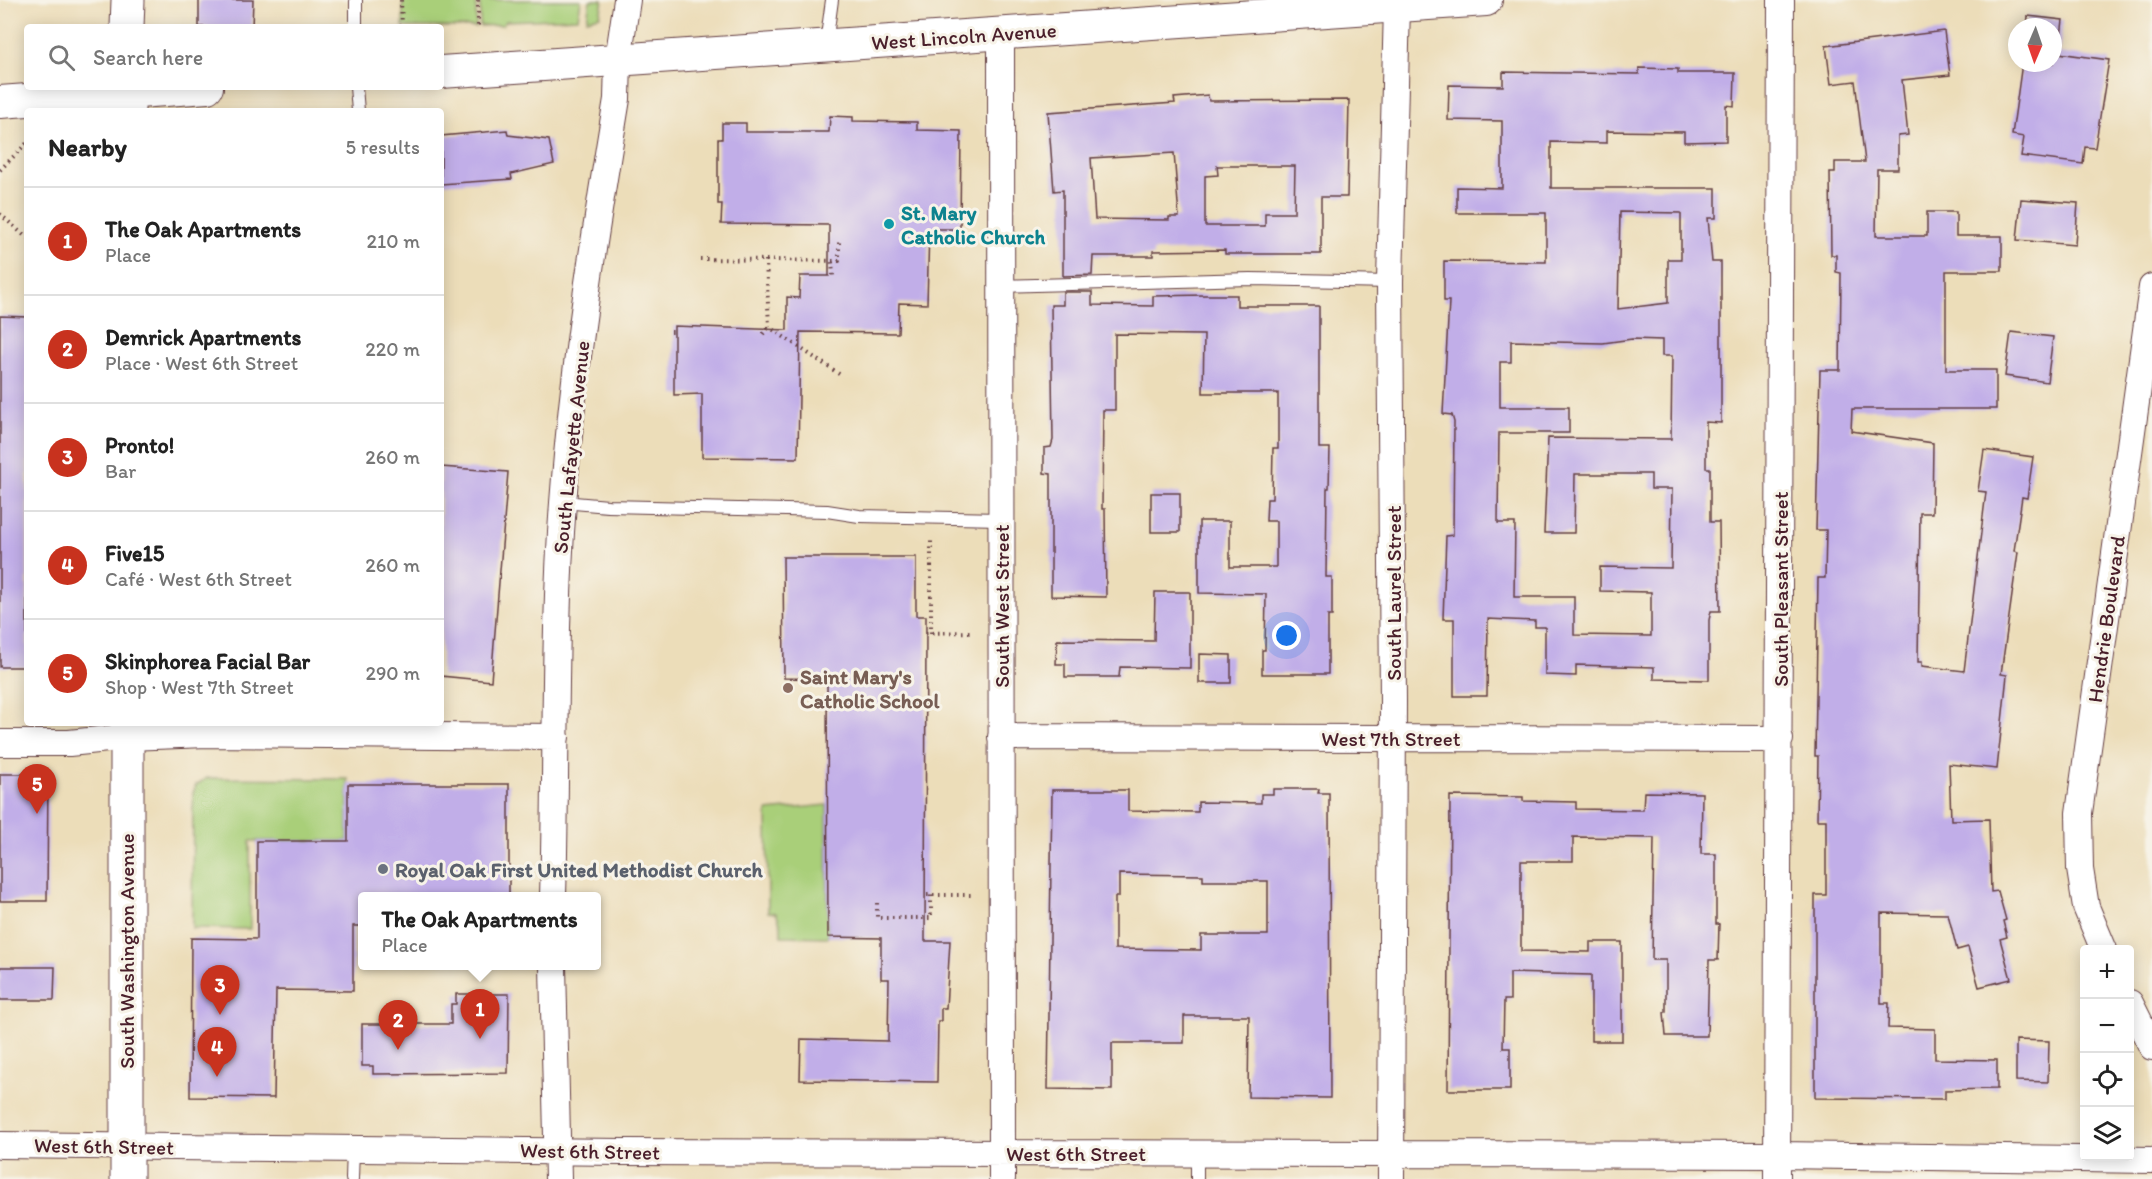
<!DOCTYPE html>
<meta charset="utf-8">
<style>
:root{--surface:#fff;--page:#f6f6f6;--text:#222;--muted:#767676;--line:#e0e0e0;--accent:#c8321e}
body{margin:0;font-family:Itim,sans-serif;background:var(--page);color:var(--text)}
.controls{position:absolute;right:18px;bottom:18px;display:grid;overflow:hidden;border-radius:6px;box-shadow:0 3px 15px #0003}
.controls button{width:54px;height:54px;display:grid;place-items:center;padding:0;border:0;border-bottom:2px solid var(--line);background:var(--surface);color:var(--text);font:30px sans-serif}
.compass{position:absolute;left:2008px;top:18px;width:54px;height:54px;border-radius:50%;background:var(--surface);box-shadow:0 3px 15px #0003;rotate:182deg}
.you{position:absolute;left:1287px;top:636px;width:21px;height:21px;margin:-15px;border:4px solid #fff;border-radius:50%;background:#1a73e8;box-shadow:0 0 0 9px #1a73e833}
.badge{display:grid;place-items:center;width:39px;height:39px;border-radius:50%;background:var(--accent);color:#fff;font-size:20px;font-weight:700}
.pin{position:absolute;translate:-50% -50px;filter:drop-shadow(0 2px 3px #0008)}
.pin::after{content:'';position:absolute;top:32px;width:21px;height:18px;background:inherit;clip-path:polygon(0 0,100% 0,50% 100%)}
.popup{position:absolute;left:358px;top:892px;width:243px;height:78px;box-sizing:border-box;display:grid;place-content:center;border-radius:6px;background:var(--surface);filter:drop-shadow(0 2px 4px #0005);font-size:20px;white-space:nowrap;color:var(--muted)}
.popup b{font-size:22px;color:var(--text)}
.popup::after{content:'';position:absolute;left:50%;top:100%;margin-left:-12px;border:12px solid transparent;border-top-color:var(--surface)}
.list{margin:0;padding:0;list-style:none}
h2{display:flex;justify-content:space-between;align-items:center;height:78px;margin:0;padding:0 24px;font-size:26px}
h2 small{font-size:20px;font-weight:400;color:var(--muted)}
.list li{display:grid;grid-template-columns:39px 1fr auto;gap:18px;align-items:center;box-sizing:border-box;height:108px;padding:0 24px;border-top:2px solid var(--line)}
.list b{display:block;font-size:22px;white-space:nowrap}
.list p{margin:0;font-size:20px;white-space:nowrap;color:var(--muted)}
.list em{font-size:20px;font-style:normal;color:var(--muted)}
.icon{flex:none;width:33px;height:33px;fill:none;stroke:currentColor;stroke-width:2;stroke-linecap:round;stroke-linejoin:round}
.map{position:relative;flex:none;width:2152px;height:1179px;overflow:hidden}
.search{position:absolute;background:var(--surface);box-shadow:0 3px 15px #0003;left:24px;top:24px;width:420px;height:66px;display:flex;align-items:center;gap:15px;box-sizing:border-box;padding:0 21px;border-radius:6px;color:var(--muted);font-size:22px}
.panel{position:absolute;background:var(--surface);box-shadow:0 3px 15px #0003;left:24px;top:108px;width:420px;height:618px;border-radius:6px}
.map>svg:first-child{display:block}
</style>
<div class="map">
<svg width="2152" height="1179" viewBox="0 0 2152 1179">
<rect width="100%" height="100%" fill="#f7f3e8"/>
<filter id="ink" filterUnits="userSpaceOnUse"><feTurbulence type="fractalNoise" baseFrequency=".0167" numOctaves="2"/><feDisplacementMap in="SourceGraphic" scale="12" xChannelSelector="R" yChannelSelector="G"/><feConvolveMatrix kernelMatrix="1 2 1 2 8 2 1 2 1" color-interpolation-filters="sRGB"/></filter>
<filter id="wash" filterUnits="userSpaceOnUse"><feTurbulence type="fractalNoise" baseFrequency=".008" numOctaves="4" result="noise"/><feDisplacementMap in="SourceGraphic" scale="24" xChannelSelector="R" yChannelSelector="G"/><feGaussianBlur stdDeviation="1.35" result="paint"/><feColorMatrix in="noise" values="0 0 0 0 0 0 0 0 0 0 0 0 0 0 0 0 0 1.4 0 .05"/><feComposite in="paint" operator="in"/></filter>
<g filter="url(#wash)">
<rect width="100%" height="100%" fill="#ecddb9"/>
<path fill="#a9cf79" stroke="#7a7752" stroke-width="1.5" d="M403 0H476V27H403Z
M480 0H581L578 18 506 21 503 25 480 26Z
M590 0H603L600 16 587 19Z
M207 778 348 779V841H250V929L192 928 193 793 196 785Z
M827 805 828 937 781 936V926L776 913 768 912 767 811Z"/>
<g id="blocks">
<path fill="#c1aee8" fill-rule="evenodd" d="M199 0H253L252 27H199Z
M2028 16 2063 20 2059 53 2109 60 2095 148 2085 147 2083 164 2021 156 2024 137 2012 135 2022 63H2053V27H2027Z
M1944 31 1950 75 1902 80 1908 135 1898 136V169H1877L1876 236H1927V212H1956V236H2002V271H1946V370H1996V409H1852L1851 431 1933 443 1932 513H1920L1918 662H1922V666L1964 671 1986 492 1978 491 1984 450 2033 457 2027 498 2022 497 2014 551 2018 552 2001 674 2007 675 1997 769 1949 764 1951 820 1989 819 1991 892 1998 891 2006 920 2003 921 2007 937 2000 939 2011 979 1979 987 1968 947 1957 950 1948 914 1881 913V1003H1889L1888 1028 1935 1029V1059L1997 1060V1089L1945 1090V1099L1815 1098V895H1826V820H1817L1818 756H1815L1818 578H1825L1826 530H1816L1820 370H1840L1841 273 1836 272V255H1831L1830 172H1835V162H1865L1855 81 1831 84 1826 46Z
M1639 68 1678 69V73H1735L1734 106 1726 105V141L1684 142V132L1607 131V143L1551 142V188H1716V218H1708L1712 262H1721V423L1706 422V468H1710V522H1719L1720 611H1711L1709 620V680L1654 679V667L1576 665V676L1545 675V627H1535V621L1488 619 1487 696H1454V619H1443L1446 536 1453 535 1454 422 1452 415 1443 414 1449 301H1444V261L1546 262V213H1457V187L1502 188V121L1448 120 1449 85 1503 86V72L1639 74ZM1620 212 1681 213V259H1668V303L1618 309ZM1632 339 1662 340V356H1672L1671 439 1548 438 1544 533H1574L1575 474H1651V489H1672L1671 568 1600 567V591L1651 592V636L1574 635V597H1514L1515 523H1498L1499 433H1569V407H1500V362H1511V341L1603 343Z
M1208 95 1209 101 1349 100 1347 197H1321V254H1225V250L1153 251V256H1093L1092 275 1063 276V190L1054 191 1048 112 1175 103 1174 98ZM1174 153 1179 217H1169V220L1095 219 1091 158ZM1217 166H1295L1294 213H1265V226H1205V176L1218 175Z
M830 116 853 117V121L917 122V130L961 131 960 229H929L927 304 899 303 898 333 800 332 798 458 702 457V394L674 395V326L787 330V297L799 298 800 276H829V225L721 224 722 204H718V139H722V123H746V132H829Z
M507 130 508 135 549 140 554 164 511 174 512 179 441 184V136Z
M2021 199 2078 203 2075 245 2017 240Z
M1063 292H1092V305L1153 306V296L1205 295H1237V306H1319V448H1330L1329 488H1327L1326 577H1332V616H1328V674H1262V650H1265L1266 594 1199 593V521H1230V567H1276V521H1266L1267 499H1272L1273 448H1278V393H1203L1204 335 1115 334V410H1103L1102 509H1105L1106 597 1051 596V474L1044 473V448L1051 447 1053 440 1051 305H1063Z
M0 316 27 317V667H0Z
M2011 332 2053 337 2047 382 2005 376Z
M441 467 508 472 491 681 441 676Z
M1151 493H1180V532H1151Z
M783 557H916V616H926L925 941H950L946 1008H941V1021H938L937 1082 800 1080 801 1039 888 1041 889 979H881V938L828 937 827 679 784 678Z
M1155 592H1190V668L1120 667 1119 677H1065V664H1056L1057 640 1154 641Z
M1199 654 1231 655V683H1199Z
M0 774H48L47 901H0Z
M348 784H509V897H363V926H353V991L276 990 274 1098 190 1097 191 938 257 939V841H348Z
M1273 789H1319L1318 793H1329L1330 1098 1248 1097 1249 1016H1184V1043H1112V1090L1048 1089 1052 790H1128V811L1198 812V802L1261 803V794H1273ZM1119 874 1203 875V881H1268V935H1201V950L1115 949V897H1119Z
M1644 792 1702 793 1701 854H1716V924H1719L1718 960H1709L1707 1036H1666L1664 1012H1666V960H1652L1654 838 1573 837V861H1521V951L1590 952V942H1622V1041H1591V975L1510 973V1000H1504L1503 1048H1510V1090H1448L1450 796 1523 797V801L1576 802V809L1643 810Z
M0 967H55L54 1000H0Z
M456 994H509L508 1073 373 1074V1066H362V1024H451V1004H456Z
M2016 1040 2049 1041 2048 1082 2016 1081Z"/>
</g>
</g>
<g filter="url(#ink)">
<use href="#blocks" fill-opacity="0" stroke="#623c40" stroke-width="1.5"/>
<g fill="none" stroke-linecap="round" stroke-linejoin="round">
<g stroke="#623c40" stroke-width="14">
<path id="service" d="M356 0V27
M826 44 832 0
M356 87 358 111
M999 286 1250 279 1390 282
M563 502 608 506 827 511 859 516 1001 519
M1197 1153V1179
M352 1179 353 1148"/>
</g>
<g stroke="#623c40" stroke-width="28">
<path id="minor" d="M1001 33 1002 1179
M1001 737 1780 739
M0 743H69L127 737 207 734 556 737
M553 896C557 765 553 634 563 503 573 368 595 232 617 99L618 60 627 0
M2104 950 2086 907 2080 869 2079 813 2152 287
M553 966 558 1179
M2130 1003 2152 1047
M0 1145 623 1152 1777 1155 2152 1160
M1391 1179 1393 701 1390 282 1397 6
M1777 1179 1781 0"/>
</g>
<g stroke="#623c40" stroke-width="34">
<path id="tertiary" d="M441 72 1486 0
M0 102 207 87"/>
</g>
<g stroke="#623c40" stroke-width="35">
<path id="secondary" d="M127 27 128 0
M128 87V111
M127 1179V723"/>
</g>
<path stroke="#623c40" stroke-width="4" stroke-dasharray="1.5 4.5" stroke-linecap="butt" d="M401 0 402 27
M478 0V29
M0 170 27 143
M0 214 27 238
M700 259 839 261V240
M766 260 769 327 842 376
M832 262 833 276
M671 332H674
M763 334 769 327
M926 633 972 632
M931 633V538
M927 895H972
M877 903V918H931V895"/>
<use href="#service" stroke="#fff" stroke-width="12"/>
<use href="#minor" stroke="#fff" stroke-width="26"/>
<use href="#tertiary" stroke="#fff" stroke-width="32"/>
<use href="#secondary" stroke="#fff" stroke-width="33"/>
</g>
</g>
<circle fill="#0f9aa8" stroke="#f7f3e8" stroke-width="2" cx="889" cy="224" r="6"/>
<circle fill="#8d6e63" stroke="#f7f3e8" stroke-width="2" cx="788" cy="688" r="6"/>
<circle fill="#6b7280" stroke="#f7f3e8" stroke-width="2" cx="383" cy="869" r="6"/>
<g text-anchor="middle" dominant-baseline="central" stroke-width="6" stroke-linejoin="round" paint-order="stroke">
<g font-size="21" fill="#4a1f2b" stroke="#f7f3e8">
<text transform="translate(964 36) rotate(-4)">West Lincoln Avenue</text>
<text transform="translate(571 447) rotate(-84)">South Lafayette Avenue</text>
<text transform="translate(1780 589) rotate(-90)">South Pleasant Street</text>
<text transform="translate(1393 593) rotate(-90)">South Laurel Street</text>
<text transform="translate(1001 606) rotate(-90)">South West Street</text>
<text transform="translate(2106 619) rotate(-82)">Hendrie Boulevard</text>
<text x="1391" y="738">West 7th Street</text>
<text transform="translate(126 951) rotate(-90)">South Washington Avenue</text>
<text transform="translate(104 1146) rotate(1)">West 6th Street</text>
<text transform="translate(590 1151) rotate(1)">West 6th Street</text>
<text x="1076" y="1153">West 6th Street</text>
</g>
<g font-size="21" font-weight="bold" fill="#0d838f" stroke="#f7f3e8" text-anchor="start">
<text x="901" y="212">St. Mary<tspan x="901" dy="24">Catholic Church</tspan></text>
</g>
<g font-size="21" font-weight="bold" fill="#785e54" stroke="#f7f3e8" text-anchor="start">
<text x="800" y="676">Saint Mary's<tspan x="800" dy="24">Catholic School</tspan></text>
</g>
<g font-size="21" font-weight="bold" fill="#5b616d" stroke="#f7f3e8" text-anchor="start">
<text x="395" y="869">Royal Oak First United Methodist Church</text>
</g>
</g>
</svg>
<div class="controls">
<button>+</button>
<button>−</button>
<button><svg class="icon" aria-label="locate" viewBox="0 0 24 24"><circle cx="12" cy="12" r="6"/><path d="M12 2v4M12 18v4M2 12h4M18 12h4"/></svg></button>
<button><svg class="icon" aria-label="layers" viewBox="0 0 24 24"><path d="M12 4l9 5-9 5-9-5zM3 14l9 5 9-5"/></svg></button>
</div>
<svg class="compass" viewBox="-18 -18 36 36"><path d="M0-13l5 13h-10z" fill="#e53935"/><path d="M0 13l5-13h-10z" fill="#767676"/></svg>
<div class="you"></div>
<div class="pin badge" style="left:480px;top:1039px">1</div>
<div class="popup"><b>The Oak Apartments</b>Place</div>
<div class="pin badge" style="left:398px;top:1050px">2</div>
<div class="pin badge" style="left:220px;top:1015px">3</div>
<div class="pin badge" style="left:217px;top:1077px">4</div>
<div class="pin badge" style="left:37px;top:814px">5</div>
<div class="search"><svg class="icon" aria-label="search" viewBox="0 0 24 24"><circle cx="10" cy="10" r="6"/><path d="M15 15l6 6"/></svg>Search here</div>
<section class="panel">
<h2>Nearby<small>5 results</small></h2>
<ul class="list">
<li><span class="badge">1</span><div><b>The Oak Apartments</b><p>Place</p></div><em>210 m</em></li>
<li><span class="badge">2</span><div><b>Demrick Apartments</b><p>Place · West 6th Street</p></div><em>220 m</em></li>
<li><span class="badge">3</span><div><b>Pronto!</b><p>Bar</p></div><em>260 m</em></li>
<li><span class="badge">4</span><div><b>Five15</b><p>Café · West 6th Street</p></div><em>260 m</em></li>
<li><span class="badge">5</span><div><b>Skinphorea Facial Bar</b><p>Shop · West 7th Street</p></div><em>290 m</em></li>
</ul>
</section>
</div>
